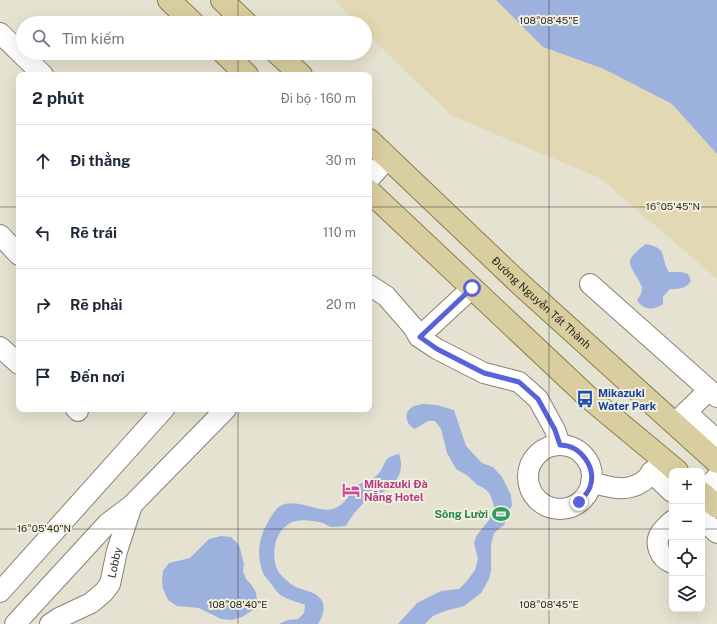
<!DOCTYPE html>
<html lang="vi">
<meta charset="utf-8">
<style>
:root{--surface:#fff;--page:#f6f6f7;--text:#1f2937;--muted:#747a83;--line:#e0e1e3}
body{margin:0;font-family:"Public Sans",sans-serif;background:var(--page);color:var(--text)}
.controls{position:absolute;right:12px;bottom:12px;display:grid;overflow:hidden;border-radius:8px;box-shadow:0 4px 16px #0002}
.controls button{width:36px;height:36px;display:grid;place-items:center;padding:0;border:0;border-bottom:1px solid var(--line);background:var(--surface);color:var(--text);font:20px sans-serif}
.stop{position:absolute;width:12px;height:12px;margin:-9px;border:3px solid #5a62da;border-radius:50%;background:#fff}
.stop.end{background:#5a62da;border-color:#fff;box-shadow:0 1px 4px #0008}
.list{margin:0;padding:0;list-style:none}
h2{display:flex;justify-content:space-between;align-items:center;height:52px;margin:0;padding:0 16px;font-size:17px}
h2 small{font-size:13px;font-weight:400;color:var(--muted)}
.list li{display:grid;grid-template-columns:26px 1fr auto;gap:12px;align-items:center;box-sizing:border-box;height:72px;padding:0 16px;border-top:1px solid var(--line)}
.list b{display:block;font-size:15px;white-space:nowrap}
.list em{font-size:13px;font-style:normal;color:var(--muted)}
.icon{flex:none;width:22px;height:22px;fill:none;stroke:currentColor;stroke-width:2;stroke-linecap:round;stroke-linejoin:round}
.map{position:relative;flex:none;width:717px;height:624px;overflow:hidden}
.search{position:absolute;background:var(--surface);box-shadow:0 4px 16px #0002;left:16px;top:16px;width:356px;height:44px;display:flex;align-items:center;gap:10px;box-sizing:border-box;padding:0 14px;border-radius:22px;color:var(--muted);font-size:15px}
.panel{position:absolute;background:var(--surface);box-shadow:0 4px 16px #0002;left:16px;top:72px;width:356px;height:340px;border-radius:8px}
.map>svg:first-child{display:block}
</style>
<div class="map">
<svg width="717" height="624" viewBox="0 0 717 624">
<rect width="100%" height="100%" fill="#e6e2d1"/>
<path fill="#e2d8b3" d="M335 0H496L543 47 604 69 672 104 717 154V279L600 178 452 116 365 32V23H356Z"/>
<path fill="#9cb1dd" d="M496 0H717V154L672 104 604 69 543 47Z
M646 244C670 249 659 257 669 272H681L688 274 691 281C685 289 680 289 670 289L663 297V304C654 311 643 310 637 300L641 294 642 287C632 264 619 264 646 244Z
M423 404 437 405 454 410 466 446 482 463 493 467 502 477 511 495 512 505 504 525 494 533 491 545V570L489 579 481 593 464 606 445 611 433 616 425 624H398L417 603 441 591 459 589 467 581 475 570 478 559 474 543 477 535 489 520 494 506 490 494 485 489 476 484 468 476 456 469 447 453 441 429 435 421H428L415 429C406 425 402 412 414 406 416 405 420 405 423 404Z
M399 454C406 474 394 486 378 495 373 498 368 500 364 503 356 510 351 517 346 526 342 526 336 527 331 527 328 526 326 524 323 523 315 521 304 519 296 521 276 526 270 551 277 569 279 574 287 581 291 584 299 591 317 590 322 601 326 609 322 618 318 624H279L288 620 298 619 304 613 305 605C298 602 289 600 282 596 278 594 275 589 272 585 269 581 265 577 263 573 257 558 258 540 266 526 269 520 274 510 280 506 299 496 323 518 339 506 346 502 350 493 355 488 361 481 370 481 376 476 388 465 380 458 399 454Z
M221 536 231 537 239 545 244 564 243 571 246 579 250 583 256 592 257 600 253 610 242 617 232 620 221 619 199 608 177 606 168 600 163 589 162 580 163 571 169 563 190 558 209 539Z"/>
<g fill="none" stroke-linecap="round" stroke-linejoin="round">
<g stroke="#878374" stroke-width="22">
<g id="minor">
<path d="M0 33 43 75"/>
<path d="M369 179 388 158"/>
<path d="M0 235 19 255"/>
<path d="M590 284 717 397"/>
<path d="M369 285 386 296 413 327 419 337 437 349 484 373 519 382 538 399 555 430 560 445"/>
<path d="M419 337 472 288"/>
<path d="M0 347 19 364"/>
<path d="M76 409 78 411"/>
<path d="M686 412 717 440"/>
<path d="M674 424 709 390"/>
<circle cx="560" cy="477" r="32"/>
<path d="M651 472 672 492"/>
<path d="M591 482C608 487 626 493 642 482 650 477 657 466 663 459"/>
<path d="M702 492 717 477"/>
<path d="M702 519 717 533"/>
<path d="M672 521C669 524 665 527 662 531 653 542 659 558 672 563"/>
<path d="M0 592 164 409"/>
<path d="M15 624 108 523 132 505 226 409"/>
<path id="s1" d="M50 624 59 618 91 603 104 592 110 584 117 551 132 505"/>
</g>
</g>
<g stroke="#8b804b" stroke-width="24">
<g id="major">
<path d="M169 0 193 23"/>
<path d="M222 0 246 23"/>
<path d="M224 53 247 75"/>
<path d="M277 53 301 75"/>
<path id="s2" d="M369 140 518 282 717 462"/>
<path d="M369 191 588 397 677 471"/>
<path d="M702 493 717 507"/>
</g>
</g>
<use href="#minor" stroke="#fff" stroke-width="20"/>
<use href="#major" stroke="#d9cea0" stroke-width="22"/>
</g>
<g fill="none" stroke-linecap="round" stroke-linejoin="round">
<path stroke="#5a62da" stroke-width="5" d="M472 288 420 337 437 349 484 373 519 382 538 399 555 430 560 445C580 445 597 467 590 487 588 493 584 497 579 502"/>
</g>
<path fill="none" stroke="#2b2a23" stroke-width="1" stroke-opacity="0.45" d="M238 0V23M549 0V624M238 53V75M0 207H19M369 207H717M238 409V624M0 529H672M702 529H717"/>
<defs>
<g id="bus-bare" transform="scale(1.38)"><path d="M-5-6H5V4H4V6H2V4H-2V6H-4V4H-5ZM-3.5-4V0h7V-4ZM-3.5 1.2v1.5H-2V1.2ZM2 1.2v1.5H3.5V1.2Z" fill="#1a4fb4" stroke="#f3efde" stroke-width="2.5" paint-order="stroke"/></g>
<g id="hotel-bare" transform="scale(1.38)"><path d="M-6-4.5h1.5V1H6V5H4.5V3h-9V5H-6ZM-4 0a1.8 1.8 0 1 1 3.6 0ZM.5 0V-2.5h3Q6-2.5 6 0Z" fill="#d1479c" stroke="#f3efde" stroke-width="2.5" paint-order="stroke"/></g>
<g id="stadium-bare" transform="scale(1.38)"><path d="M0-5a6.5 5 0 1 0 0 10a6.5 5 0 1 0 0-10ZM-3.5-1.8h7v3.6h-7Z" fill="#2e9e5b" stroke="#f3efde" stroke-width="2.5" paint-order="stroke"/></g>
</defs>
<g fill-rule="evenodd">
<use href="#bus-bare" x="585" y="399"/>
<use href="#hotel-bare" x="351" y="490"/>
<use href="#stadium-bare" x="501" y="514"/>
</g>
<g text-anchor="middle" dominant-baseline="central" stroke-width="4" stroke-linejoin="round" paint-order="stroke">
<g font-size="11" fill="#2b2a23" stroke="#f3efde">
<text stroke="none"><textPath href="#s2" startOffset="237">Đường Nguyễn Tất Thành</textPath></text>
<text stroke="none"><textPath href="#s1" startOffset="95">Lobby</textPath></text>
</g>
<g font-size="11" font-weight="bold" fill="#164399" stroke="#f3efde" text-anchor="start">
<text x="598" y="393">Mikazuki<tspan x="598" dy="13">Water Park</tspan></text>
</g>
<g font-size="11" font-weight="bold" fill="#b23c85" stroke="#f3efde" text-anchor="start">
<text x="364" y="484">Mikazuki Đà<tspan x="364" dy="13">Nẵng Hotel</tspan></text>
</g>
<g font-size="11" font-weight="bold" fill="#27864d" stroke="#f3efde" text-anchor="end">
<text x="488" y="514">Sông Lười</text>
</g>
</g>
<g font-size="10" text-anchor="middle" fill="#2b2a23" stroke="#f3efde" stroke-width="4" stroke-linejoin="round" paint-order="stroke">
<text x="549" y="24">108°08'45"E</text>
<text x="673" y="210">16°05'45"N</text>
<text x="44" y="532">16°05'40"N</text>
<text x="238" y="608">108°08'40"E</text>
<text x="549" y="608">108°08'45"E</text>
</g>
</svg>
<div class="controls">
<button>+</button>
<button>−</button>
<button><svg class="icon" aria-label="locate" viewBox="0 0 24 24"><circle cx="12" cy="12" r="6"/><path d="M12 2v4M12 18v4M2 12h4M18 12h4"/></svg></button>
<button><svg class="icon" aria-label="layers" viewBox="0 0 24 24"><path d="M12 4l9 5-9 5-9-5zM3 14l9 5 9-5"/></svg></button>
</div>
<div class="stop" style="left:472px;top:288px"></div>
<div class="stop end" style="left:579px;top:502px"></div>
<div class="search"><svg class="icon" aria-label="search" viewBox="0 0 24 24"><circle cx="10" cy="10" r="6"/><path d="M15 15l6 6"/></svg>Tìm kiếm</div>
<section class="panel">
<h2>2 phút<small>Đi bộ · 160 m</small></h2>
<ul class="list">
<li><svg class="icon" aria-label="ahead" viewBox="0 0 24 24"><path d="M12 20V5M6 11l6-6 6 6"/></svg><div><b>Đi thẳng</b></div><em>30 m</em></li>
<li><svg class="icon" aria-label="left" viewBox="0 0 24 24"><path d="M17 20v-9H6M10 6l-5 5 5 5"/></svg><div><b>Rẽ trái</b></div><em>110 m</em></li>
<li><svg class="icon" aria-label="right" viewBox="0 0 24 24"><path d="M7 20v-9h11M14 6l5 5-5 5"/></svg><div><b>Rẽ phải</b></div><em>20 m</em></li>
<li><svg class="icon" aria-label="arrive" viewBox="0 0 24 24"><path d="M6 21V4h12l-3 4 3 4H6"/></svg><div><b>Đến nơi</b></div></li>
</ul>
</section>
</div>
